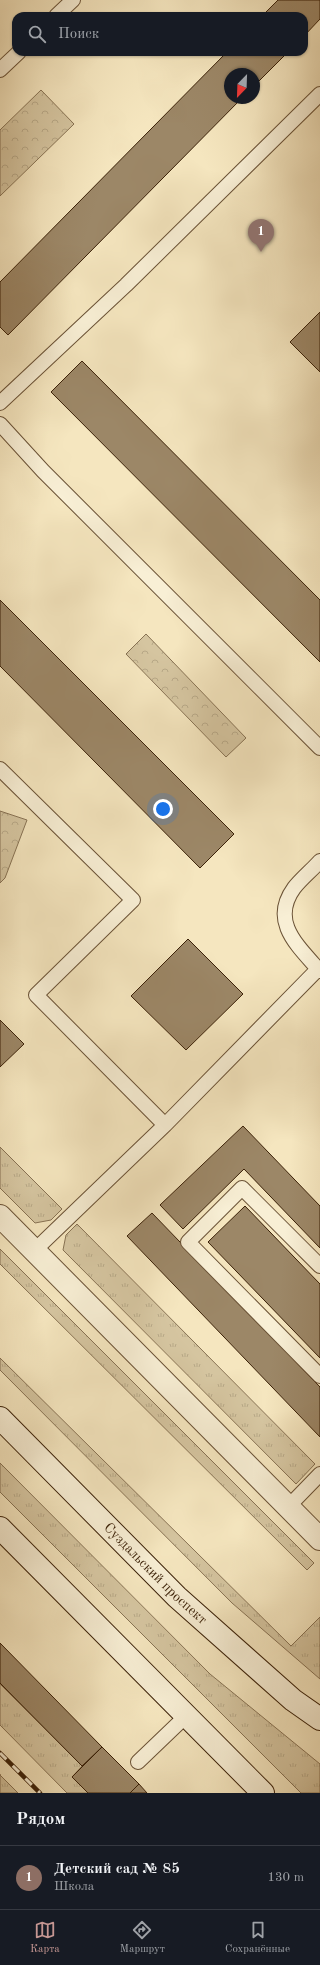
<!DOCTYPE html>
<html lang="ru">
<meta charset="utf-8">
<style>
:root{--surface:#171b24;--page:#20242c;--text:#f1f3f6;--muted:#9ea1a6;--line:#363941;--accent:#c59692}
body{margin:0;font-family:"Old Standard TT",serif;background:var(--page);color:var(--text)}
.compass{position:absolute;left:224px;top:68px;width:36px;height:36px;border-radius:50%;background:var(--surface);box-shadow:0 1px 3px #0004;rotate:203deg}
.you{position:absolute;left:163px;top:809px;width:14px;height:14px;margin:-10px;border:3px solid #fff;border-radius:50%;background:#1a73e8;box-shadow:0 0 0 6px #1a73e833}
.badge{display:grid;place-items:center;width:26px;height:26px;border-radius:50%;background:var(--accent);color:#fff;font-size:13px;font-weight:700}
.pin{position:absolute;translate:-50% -33px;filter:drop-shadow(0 1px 2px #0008)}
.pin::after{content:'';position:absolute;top:21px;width:14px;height:12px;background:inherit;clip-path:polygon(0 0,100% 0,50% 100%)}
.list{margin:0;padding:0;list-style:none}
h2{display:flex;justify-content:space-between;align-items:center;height:52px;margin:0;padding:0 16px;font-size:17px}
h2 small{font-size:13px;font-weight:400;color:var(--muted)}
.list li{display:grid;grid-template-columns:26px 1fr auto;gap:12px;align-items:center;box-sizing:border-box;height:64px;padding:0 16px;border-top:1px solid var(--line)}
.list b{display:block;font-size:15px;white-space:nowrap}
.list p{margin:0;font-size:13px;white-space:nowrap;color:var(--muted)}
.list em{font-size:13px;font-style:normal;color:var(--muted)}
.icon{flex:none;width:22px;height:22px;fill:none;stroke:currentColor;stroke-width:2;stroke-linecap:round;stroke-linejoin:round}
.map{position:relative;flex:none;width:320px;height:1793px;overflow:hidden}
.search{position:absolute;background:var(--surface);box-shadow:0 1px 3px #0004;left:12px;right:12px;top:12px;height:44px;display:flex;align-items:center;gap:10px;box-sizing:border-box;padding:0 14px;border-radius:12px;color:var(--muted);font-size:15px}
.sheet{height:116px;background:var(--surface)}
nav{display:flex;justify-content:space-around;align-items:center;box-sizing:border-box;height:56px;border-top:1px solid var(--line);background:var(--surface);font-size:11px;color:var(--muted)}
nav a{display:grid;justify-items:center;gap:2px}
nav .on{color:var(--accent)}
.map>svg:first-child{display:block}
</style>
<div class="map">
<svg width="320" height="1793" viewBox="0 0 320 1793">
<defs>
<pattern id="grass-tufts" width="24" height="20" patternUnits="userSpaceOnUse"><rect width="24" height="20" fill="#d5c5a0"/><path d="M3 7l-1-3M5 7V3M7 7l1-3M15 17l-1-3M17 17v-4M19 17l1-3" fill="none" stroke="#b8a988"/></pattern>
<pattern id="park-crowns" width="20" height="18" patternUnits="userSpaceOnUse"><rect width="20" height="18" fill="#d5c5a0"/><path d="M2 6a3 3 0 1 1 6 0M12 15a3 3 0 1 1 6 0" fill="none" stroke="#b8a988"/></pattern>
</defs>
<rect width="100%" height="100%" fill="#f5e6bf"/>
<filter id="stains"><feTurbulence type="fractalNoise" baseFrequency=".005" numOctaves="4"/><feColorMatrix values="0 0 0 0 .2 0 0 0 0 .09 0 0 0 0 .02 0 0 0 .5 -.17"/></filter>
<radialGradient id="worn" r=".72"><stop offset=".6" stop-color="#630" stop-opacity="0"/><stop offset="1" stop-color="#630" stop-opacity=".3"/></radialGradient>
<path fill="url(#grass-tufts)" stroke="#887354" d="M0 1147 62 1209 51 1220 35 1223 0 1188Z
M77 1224 315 1464 296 1484 63 1250 66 1235Z
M0 1249 314 1563 307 1570 0 1264Z
M0 1358 291 1646 320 1617V1679L232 1603 0 1370Z
M0 1463 210 1674 320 1764V1793H301L0 1492Z
M0 1684 82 1766 72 1777 88 1793H67L0 1725Z
M0 1774V1775L18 1793H0Z"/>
<path fill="url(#park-crowns)" stroke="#887354" d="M41 90 74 124 0 196V130Z
M146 634 246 738 226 757 126 654Z
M0 811 27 820 5 878 0 883Z"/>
<path fill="#9c8767" stroke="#3b2108" d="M278 0H320V19L304 36V16H262Z
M227 52H288L254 86V74H230V98H242L8 335 0 327V282Z
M320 312V372L290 342Z
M82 361 320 600V662L51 392Z
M0 600 234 834 200 868 0 666Z
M188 939 243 994 186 1050 131 996Z
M0 1020 24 1044 0 1067Z
M243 1126 320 1206V1248L244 1169 183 1229 160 1205Z
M245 1206 320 1284V1358L208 1242Z
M152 1213 320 1387V1437L127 1236Z
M0 1643 102 1747 82 1766 0 1683Z
M102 1747 139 1784 130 1793H88L72 1777Z
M139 1784 147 1793H130Z"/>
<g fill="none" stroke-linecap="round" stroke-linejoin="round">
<g stroke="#6a5236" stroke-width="16">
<path id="service" d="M56 16 73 0
M0 70 19 52
M0 403 126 285 320 94
M0 424 43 471 320 748
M0 769 133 900 36 995 165 1125
M318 969C297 945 270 921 294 888 301 879 312 870 320 861
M35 1250 165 1125 318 969 320 971
M320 1266 242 1188 188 1242 320 1376
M288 1507 320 1474
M138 1762 186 1716"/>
</g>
<g stroke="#6a5236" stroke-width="24">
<path id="minor" d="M0 1216 320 1539"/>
</g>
<g stroke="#3b2108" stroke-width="24">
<g id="secondary">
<path id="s1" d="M0 1418 177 1597 293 1700 320 1719"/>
<path d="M0 1528 263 1793"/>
</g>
</g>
<use href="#service" stroke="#f8efd5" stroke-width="14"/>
<use href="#minor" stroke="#f8efd5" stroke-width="22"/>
<use href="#secondary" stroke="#f8efd5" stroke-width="22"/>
<g stroke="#3b2108" stroke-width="4.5">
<path id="rail" d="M0 1753 40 1793"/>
</g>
<use href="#rail" stroke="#f8efd5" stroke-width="3" stroke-dasharray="9" stroke-linecap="butt"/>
</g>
<g text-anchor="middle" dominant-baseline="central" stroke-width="3" stroke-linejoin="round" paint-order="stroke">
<g font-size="14" fill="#3b2108" stroke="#f8efd5">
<text stroke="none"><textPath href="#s1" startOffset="220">Суздальский проспект</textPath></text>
</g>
</g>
<rect width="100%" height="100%" filter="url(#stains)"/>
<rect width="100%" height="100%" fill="url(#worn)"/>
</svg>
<svg class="compass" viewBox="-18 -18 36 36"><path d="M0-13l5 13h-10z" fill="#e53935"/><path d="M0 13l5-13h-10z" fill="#9ea1a6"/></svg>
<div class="you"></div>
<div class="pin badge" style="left:261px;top:252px;background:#8d6e63">1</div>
<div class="search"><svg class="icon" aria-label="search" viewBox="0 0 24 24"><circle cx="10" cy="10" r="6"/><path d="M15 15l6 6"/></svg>Поиск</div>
</div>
<section class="sheet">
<h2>Рядом<small></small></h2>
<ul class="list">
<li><span class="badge" style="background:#8d6e63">1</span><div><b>Детский сад № 85</b><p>Школа</p></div><em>130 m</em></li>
</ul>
</section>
<nav>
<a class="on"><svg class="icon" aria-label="map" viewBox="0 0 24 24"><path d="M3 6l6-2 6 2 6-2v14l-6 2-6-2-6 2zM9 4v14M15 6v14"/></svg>Карта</a>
<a><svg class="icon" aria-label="directions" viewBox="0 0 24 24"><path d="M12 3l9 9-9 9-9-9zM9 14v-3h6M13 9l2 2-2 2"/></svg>Маршрут</a>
<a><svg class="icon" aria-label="saved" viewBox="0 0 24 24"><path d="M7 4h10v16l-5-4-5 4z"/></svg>Сохранённые</a>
</nav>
